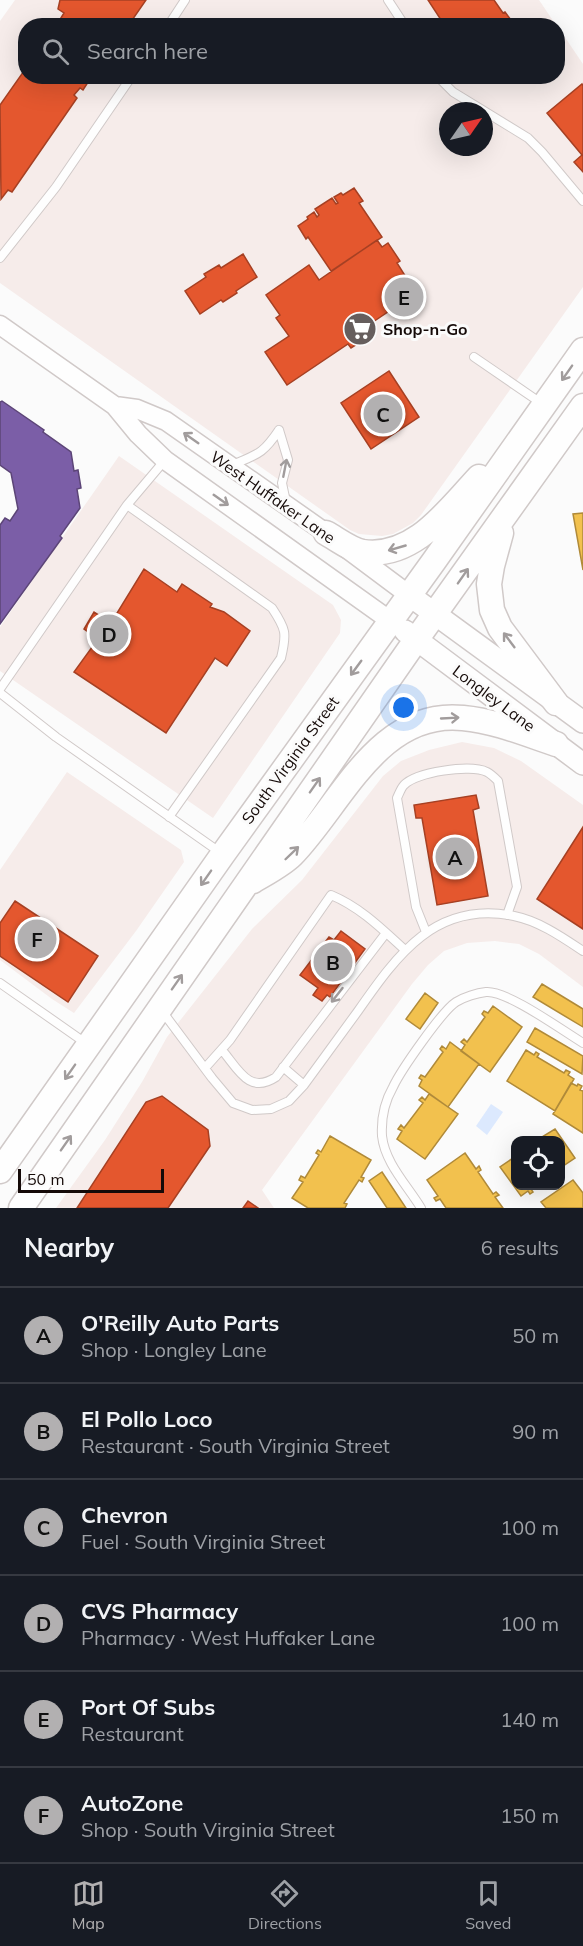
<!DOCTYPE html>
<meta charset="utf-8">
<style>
:root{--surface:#171b24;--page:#20242c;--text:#f1f3f6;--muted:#9ea1a6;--line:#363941;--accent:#b2b0b1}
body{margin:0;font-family:Mulish,sans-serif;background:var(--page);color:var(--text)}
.controls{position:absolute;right:18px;bottom:18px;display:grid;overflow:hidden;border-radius:12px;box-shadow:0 6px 24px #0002}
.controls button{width:54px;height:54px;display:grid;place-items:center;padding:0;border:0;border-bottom:2px solid var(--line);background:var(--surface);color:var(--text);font:30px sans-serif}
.compass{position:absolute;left:439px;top:102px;width:54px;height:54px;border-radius:50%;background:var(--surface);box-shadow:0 6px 24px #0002;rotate:56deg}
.scale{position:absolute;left:18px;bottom:15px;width:146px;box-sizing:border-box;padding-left:6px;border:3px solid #150a08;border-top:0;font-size:16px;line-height:21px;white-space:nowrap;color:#150a08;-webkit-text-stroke:4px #fbfbfb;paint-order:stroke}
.you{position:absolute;left:404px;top:708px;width:21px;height:21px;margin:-15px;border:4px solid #fff;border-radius:50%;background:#1a73e8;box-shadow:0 0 0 9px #1a73e833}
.badge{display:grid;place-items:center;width:39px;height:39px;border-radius:50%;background:var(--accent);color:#111;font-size:20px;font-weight:700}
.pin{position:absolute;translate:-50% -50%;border:3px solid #fff;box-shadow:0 2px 6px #0006}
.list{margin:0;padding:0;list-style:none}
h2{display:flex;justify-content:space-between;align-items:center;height:78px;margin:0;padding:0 24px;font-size:26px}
h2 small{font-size:20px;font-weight:400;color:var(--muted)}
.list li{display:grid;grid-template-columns:39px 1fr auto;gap:18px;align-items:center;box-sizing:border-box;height:96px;padding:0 24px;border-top:2px solid var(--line)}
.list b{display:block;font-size:22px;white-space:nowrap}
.list p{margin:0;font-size:20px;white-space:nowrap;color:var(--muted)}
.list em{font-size:20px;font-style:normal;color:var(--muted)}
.icon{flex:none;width:33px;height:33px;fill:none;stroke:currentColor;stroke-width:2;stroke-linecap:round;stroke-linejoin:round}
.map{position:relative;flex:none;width:583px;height:1208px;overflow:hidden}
.search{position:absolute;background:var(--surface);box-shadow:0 6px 24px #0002;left:18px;right:18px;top:18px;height:66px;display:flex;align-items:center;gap:15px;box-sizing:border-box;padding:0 21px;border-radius:24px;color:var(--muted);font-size:22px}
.sheet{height:654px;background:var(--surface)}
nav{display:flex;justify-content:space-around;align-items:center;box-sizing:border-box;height:84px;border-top:2px solid var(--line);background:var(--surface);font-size:16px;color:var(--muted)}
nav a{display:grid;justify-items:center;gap:3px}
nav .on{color:var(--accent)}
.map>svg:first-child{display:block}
</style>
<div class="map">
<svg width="583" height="1208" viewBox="0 0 583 1208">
<rect width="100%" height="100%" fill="#fbfbfb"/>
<path fill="#f6ecea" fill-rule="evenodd" d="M15 0H539L556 25 26 26V76H558V27L583 64V287L421 515 413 523 393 534 382 536 359 534 350 530 0 283V21ZM448 111H484V147H448Z
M119 456 333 605 341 620 340 633 213 818 0 671V627Z
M462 742 494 748 521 761 583 805V987L539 954 519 944 495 941 467 943 444 951 428 965 412 984 262 1190 274 1208H56L105 1140 142 1082 167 1037 252 929 302 880 383 776 401 761 429 750Z
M67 772 181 850 184 862 136 931 74 1013 52 999 0 960V870Z"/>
<path fill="#dce9fe" d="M491 1104 503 1112 487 1135 476 1126Z"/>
<path fill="#f2c14e" stroke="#b08a39" stroke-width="1.5" d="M583 513V570L573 514Z
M542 984 583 1009V1027L533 997Z
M425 993 438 1003 420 1029 406 1019Z
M493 1006 522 1027 490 1072 461 1051 465 1045 461 1042 464 1039 467 1042 485 1017 482 1014 484 1011 488 1013Z
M535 1028 583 1056 582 1074 527 1042Z
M450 1042 479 1064 448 1107 419 1086 422 1080 419 1078 421 1075 425 1077 443 1052 440 1049 442 1046 446 1049Z
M526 1050 534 1055 536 1052 539 1054 537 1057 564 1073 566 1070 570 1072 568 1075 574 1079 555 1111 507 1081Z
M571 1083 577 1086 578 1084 582 1086 580 1090 583 1091V1133L553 1114Z
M429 1094 458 1114 425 1159 397 1139 402 1131 398 1129 401 1125 404 1128 423 1103 419 1100 422 1097 425 1100Z
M555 1129 575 1158 560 1168V1140H537Z
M330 1136 371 1160 361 1177 364 1178 362 1182 359 1180 344 1203 347 1204 345 1208H308L292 1198 303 1182 299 1180 301 1176 305 1178 319 1155 316 1153 318 1150 321 1152Z
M465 1153 476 1169 479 1166 481 1170 478 1172 493 1194 496 1192 499 1195 495 1197 503 1208H446L440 1199 436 1201 434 1198 438 1196 427 1180Z
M516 1156V1186H536L531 1189 533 1192 530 1194 528 1191 521 1196 500 1167Z
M382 1172 406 1208H387L369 1181Z
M573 1180 583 1193V1208H546L541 1202Z"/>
<path fill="#e4572e" stroke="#a64023" stroke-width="1.5" d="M60 0H146L128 26H56L64 13 58 9Z
M428 0H494L503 13 505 12 514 24 511 26H445Z
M26 68V76H92L83 90 80 88 74 95 77 98 12 192 8 190 1 199 0 105Z
M582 84 583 86V172L574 162 582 155 547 113Z
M354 188 363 201 359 203 382 237 331 271 308 237 306 239 298 226 308 219 307 217 314 212 317 217 319 215 315 209 332 198 336 204 338 203 334 197 341 193 343 195Z
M377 240 382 247 388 243 400 261 397 263 416 293 373 322 374 326 365 333 368 337 351 348 348 344 287 385 265 352 289 336 276 318 280 315 266 295 309 265 319 280Z
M243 254 257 277 236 291 237 293 223 302 221 300 200 314 185 291 206 277 204 274 219 265 221 268Z
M389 371 419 417 371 449 341 403Z
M144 569 177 592 182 584 212 604 210 607 224 612 250 631 227 666 215 658 166 733 74 672 98 639 84 629 94 612 111 623Z
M476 795 479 808 473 810 488 896 437 905 422 818H416L414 805Z
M583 827V929L537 899Z
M15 901 98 956 68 1002 0 956V923Z
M341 931 365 949 330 997 327 995 322 1001 313 995 318 988 300 975 329 937 334 940Z
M162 1096 208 1130 210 1146 168 1208H77L146 1102Z
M248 1201 258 1208H243Z"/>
<path fill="#7b5ea7" stroke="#5c4577" stroke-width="1.5" d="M2 401 44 430 43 432 71 452 74 471 78 470 81 488 77 489 80 508 60 536 62 538 0 624V525L5 518 10 521 18 509 11 473 0 465V402Z"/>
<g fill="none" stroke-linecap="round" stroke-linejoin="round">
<g stroke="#d0c9c8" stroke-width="10">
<path id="service" d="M388 0 405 26
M168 26 185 0
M437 76 453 92 484 111
M484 111 528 138 542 152 583 201
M0 258 56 187 132 76
M474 357 541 403
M279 430 288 460 282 483 286 502
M232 465C258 454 263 454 279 430
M127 505 272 608C286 629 287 633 281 658L169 817
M0 689 127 505 165 460
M0 693 56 737 221 853
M426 932 416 907 397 798C399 794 401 788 404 785 416 772 470 764 487 772 491 774 495 778 498 781L517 887 507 915
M0 983 87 1044
M162 1011 212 1078 233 1103 252 1110 271 1109 289 1101 304 1085C322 1060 340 1036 358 1011 397 955 436 900 514 916 539 921 562 937 583 951
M222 1050C238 1069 249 1095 276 1077L386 933
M283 1067 304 1085
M205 1068 230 1040 331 895C360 907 382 929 405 950
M421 1208C407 1185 385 1163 382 1136 381 1119 385 1101 393 1087 401 1070 442 1011 456 1002 464 997 477 993 486 992 507 990 563 1031 583 1043"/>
</g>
<g stroke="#d0c9c8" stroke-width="21">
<path id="tertiary" d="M0 325 115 406 138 434 165 460 399 627
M115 406 137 409 166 421 326 533 409 595"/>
</g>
<g stroke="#d0c9c8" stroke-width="24">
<path id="secondary" d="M409 595 583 722
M405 631 583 764"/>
</g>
<g stroke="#d0c9c8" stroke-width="27">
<path id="primary" d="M326 533C337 539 351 550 363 552 414 559 448 510 479 477
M501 533 492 566 489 584 492 610 500 628 556 703
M253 881C266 873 282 865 292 855 341 805 378 709 463 718 495 721 526 734 556 744
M0 1171 223 854 434 561 583 350
M21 1208 416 640 583 406"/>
</g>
<use href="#service" stroke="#fefefe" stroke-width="8"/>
<use href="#tertiary" stroke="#fefefe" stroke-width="18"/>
<use href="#secondary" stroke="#fefefe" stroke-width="21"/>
<use href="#primary" stroke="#fefefe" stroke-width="24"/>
</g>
<defs><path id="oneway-shaft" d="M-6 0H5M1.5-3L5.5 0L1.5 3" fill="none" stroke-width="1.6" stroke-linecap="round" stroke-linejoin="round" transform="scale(1.5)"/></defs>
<g stroke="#a19c9c">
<use href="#oneway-shaft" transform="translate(567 373) rotate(125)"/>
<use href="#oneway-shaft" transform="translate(191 438) rotate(-145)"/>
<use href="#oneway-shaft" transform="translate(285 468) rotate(-79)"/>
<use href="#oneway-shaft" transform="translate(221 500) rotate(35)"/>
<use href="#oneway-shaft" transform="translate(397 548) rotate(164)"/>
<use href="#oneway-shaft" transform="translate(463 576) rotate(-55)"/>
<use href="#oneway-shaft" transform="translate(509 640) rotate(-127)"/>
<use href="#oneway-shaft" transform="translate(356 668) rotate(126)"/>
<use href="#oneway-shaft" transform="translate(450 718) rotate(-3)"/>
<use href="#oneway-shaft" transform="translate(315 785) rotate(-55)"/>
<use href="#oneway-shaft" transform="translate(292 853) rotate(-44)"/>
<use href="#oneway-shaft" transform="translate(206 878) rotate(125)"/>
<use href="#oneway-shaft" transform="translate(177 982) rotate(-55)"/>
<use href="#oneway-shaft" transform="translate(337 995) rotate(128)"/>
<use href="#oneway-shaft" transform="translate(70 1072) rotate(125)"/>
<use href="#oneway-shaft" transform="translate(66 1143) rotate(-55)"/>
</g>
<defs>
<g id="supermarket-disc" transform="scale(1.725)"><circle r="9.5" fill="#665e5d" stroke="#fbfbfb"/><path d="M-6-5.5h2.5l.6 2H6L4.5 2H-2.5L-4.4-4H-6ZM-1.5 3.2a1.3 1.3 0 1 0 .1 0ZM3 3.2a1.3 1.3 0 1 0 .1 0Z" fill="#fff"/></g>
</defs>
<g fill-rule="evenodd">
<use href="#supermarket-disc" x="360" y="329"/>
</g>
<g text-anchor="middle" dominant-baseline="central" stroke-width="6" stroke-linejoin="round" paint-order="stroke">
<g font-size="16" font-weight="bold" fill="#150a08" stroke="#fbfbfb" text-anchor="start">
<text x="383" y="329">Shop-n-Go</text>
</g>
<g font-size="16" fill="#150a08" stroke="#fbfbfb">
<text transform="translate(273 497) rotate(35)">West Huffaker Lane</text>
<text transform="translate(494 698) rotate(37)">Longley Lane</text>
<text transform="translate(290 760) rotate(-54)">South Virginia Street</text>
</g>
</g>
</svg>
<div class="controls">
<button><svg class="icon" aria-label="locate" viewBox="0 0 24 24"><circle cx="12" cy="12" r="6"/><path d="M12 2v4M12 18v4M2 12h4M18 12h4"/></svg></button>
</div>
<svg class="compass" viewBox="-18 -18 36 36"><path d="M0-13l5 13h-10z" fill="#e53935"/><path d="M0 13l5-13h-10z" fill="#9ea1a6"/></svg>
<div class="scale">50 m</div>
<div class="you"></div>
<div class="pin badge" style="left:455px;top:857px">A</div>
<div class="pin badge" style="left:333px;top:962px">B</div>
<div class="pin badge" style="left:383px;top:414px">C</div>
<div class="pin badge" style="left:109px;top:634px">D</div>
<div class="pin badge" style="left:404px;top:297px">E</div>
<div class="pin badge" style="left:37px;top:939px">F</div>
<div class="search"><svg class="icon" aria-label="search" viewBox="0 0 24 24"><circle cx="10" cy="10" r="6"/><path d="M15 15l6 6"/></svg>Search here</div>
</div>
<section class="sheet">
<h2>Nearby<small>6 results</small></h2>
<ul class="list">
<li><span class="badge">A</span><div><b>O'Reilly Auto Parts</b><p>Shop · Longley Lane</p></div><em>50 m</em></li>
<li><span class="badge">B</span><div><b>El Pollo Loco</b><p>Restaurant · South Virginia Street</p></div><em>90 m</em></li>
<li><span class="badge">C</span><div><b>Chevron</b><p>Fuel · South Virginia Street</p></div><em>100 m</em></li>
<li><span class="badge">D</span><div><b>CVS Pharmacy</b><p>Pharmacy · West Huffaker Lane</p></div><em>100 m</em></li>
<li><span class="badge">E</span><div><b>Port Of Subs</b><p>Restaurant</p></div><em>140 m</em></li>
<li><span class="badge">F</span><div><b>AutoZone</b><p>Shop · South Virginia Street</p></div><em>150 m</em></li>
</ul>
</section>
<nav>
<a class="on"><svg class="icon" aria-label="map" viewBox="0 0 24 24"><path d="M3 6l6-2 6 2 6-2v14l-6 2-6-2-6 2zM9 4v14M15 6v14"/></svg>Map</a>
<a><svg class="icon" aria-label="directions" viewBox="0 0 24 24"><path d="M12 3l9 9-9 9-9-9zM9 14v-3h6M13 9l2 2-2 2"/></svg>Directions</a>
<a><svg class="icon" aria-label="saved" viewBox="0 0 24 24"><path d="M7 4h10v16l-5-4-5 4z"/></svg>Saved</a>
</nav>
